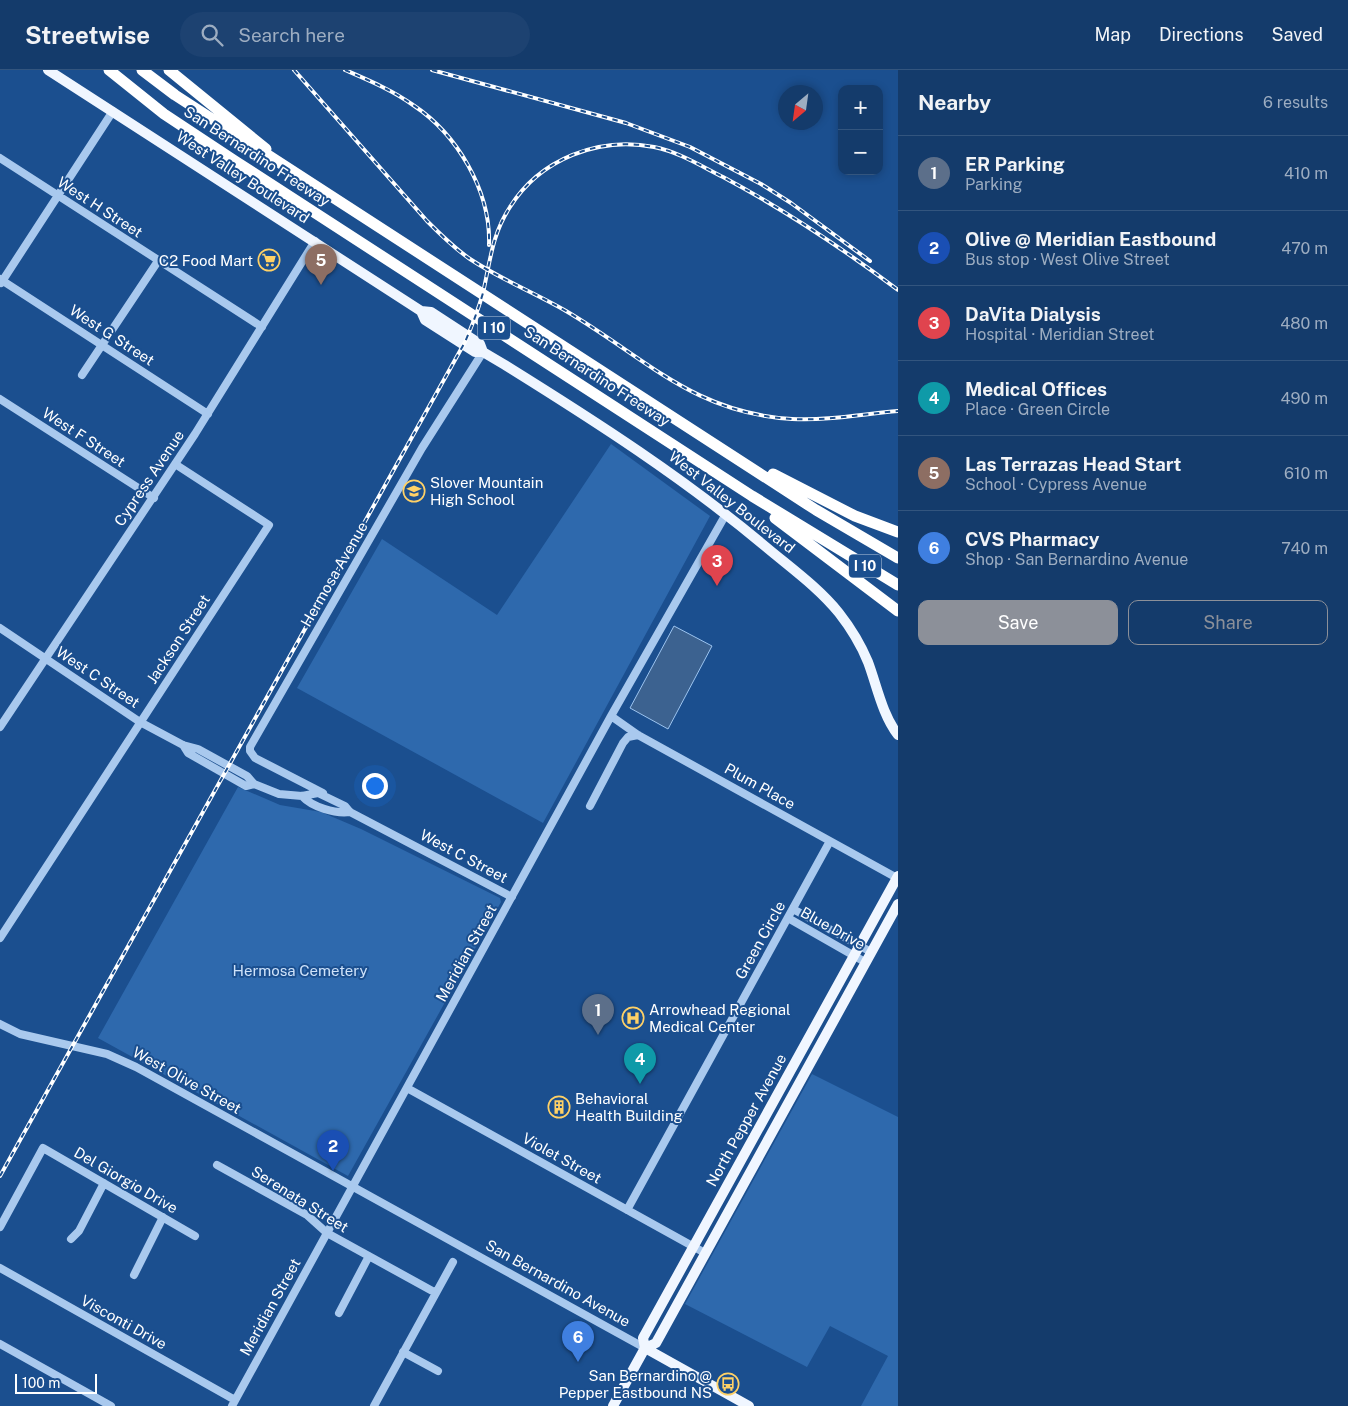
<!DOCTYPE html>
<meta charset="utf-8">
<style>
:root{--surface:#143b6b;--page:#1d4271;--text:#f1f3f6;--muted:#9dadc1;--line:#33557e;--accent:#8c9099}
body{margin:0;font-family:"Public Sans",sans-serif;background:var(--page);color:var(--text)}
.controls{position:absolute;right:15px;top:15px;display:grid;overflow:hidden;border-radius:10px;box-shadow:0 2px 8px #0003}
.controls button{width:45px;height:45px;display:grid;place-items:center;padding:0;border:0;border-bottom:1px solid var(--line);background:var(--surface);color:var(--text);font:25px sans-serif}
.compass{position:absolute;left:778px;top:15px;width:45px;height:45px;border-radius:50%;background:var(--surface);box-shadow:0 2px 8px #0003;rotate:209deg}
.scale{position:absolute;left:15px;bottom:12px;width:82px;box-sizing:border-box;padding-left:5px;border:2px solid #fff;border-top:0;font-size:14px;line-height:18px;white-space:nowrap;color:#fff;-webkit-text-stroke:4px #1b4f8f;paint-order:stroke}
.you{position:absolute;left:374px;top:715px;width:18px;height:18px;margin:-12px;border:4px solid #fff;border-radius:50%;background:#1a73e8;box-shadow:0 0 0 8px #1a73e833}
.badge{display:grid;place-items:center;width:32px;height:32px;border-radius:50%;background:var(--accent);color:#fff;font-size:16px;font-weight:700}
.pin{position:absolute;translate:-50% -41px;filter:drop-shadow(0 1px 2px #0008)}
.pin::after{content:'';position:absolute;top:26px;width:18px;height:15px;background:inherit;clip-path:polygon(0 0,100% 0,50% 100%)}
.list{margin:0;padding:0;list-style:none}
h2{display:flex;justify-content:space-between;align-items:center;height:65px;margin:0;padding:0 20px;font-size:21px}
h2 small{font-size:16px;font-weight:400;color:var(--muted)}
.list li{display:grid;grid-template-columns:32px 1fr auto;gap:15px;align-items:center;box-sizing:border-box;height:75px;padding:0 20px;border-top:1px solid var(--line)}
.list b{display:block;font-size:19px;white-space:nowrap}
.list p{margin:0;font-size:16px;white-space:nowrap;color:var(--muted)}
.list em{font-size:16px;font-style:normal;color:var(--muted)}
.actions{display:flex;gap:10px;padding:15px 20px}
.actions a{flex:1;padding:11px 0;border:1px solid var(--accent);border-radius:10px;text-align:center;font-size:18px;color:var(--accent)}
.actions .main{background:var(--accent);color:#fff}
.icon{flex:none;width:28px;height:28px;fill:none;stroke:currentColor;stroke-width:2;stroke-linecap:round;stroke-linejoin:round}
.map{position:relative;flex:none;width:898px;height:1336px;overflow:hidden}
header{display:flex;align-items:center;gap:30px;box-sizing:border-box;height:70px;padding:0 25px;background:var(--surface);border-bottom:1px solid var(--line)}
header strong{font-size:24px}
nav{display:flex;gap:28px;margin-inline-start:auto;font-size:18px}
.search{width:350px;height:45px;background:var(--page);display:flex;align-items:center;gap:12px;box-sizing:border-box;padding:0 18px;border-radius:28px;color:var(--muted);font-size:19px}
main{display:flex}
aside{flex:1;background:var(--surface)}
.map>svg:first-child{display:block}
</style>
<header>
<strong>Streetwise</strong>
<div class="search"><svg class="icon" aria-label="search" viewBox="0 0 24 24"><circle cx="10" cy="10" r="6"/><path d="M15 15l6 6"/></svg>Search here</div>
<nav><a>Map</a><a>Directions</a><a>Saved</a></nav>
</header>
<main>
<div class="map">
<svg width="898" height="1336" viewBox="0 0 898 1336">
<rect width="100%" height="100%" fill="#1b4f8f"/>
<path fill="#2e69ad" d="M611 374 710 446 543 753 297 618 382 469 497 545Z
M238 717 280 735 321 742 361 759 500 828 501 832 348 1106 98 968Z
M812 1004 898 1047V1336H861L888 1286 830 1256 807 1297 685 1234Z"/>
<path fill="#3c6290" stroke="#9cc4f0" d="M674 556 712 576 668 659 630 638Z"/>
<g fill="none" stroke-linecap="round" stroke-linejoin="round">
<path stroke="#a9c9ee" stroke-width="8" d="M0 88 262 257
M0 209 208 344
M1 213 113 41
M82 305 158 191
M0 329 154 428
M0 558 140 652 183 675 198 679 247 706 254 714 279 724 302 726 318 723 345 736 350 742 512 827
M611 646 638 665 897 808
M0 657 195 364 315 171
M183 675 188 683 246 716 254 714
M323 723 255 688 250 681V677L422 378 483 282
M302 726C312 737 335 744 350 742
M590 736 623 673 628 667 638 665
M793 839 871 882
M788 848 865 892
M0 868 269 455 175 394
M0 954 20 964 107 984 136 997 645 1278
M407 1018 705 1183
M217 1095 307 1145 327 1163 436 1223
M627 1140 830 771
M0 1157 43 1078 195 1166
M71 1169 79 1161 104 1113
M0 1198 235 1330
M134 1205 163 1147
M339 1243 369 1186
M0 1274 111 1336
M403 1282 438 1301
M232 1336 611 646 726 444
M374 1336 453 1192"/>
<path stroke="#f0f6ff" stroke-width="10" d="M48 0 421 241 431 242 480 274 483 282
M421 241 425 250 475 282H483L505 295C595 351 684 408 766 477 791 498 819 518 839 543 850 557 861 575 868 592 877 616 882 644 898 665
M645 1278 643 1268 898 806
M645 1278 749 1336
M613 1336 645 1278 656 1273 898 834"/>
<path stroke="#fff" stroke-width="11" d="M109 0 164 44 235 91 752 426 898 515
M142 0 175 25 816 440 898 488
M169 0 266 79
M773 404 855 446 898 462
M775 448 898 541"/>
<g stroke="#fff" stroke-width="4">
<path id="rail" d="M294 0 427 151C440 164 454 178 470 189 500 209 535 223 566 241 646 288 693 343 792 349 827 351 863 344 898 341
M345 0C368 10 392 20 413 35 457 64 491 121 489 175
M432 0 626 53 690 77 761 114 791 133 870 191
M0 1106 465 272C472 256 478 240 483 223 490 192 492 164 510 137 540 89 599 66 654 77 679 82 701 96 723 107 785 140 842 178 898 220"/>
</g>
<use href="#rail" stroke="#1b4f8f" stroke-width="2" stroke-dasharray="5.5" stroke-linecap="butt"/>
</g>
<defs>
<g id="supermarket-ring" transform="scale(1.125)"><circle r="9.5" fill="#1b4f8f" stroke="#ffd166" stroke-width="1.5"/><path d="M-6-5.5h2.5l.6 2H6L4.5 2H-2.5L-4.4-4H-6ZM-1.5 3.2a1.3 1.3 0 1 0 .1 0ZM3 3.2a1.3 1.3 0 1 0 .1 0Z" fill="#ffd166"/></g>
<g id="school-ring" transform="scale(1.125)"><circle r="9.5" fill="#1b4f8f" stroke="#ffd166" stroke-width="1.5"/><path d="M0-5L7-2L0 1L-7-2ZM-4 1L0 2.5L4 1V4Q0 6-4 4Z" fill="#ffd166"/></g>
<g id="hospital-ring" transform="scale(1.125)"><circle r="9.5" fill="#1b4f8f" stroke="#ffd166" stroke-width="1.5"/><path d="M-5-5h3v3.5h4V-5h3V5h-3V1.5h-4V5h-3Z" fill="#ffd166"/></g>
<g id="building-ring" transform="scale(1.125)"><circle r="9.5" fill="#1b4f8f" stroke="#ffd166" stroke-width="1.5"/><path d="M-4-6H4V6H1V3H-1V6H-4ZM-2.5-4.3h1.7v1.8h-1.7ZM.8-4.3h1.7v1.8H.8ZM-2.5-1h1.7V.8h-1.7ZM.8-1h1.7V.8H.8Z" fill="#ffd166"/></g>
<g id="bus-ring" transform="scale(1.125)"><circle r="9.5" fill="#1b4f8f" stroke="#ffd166" stroke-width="1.5"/><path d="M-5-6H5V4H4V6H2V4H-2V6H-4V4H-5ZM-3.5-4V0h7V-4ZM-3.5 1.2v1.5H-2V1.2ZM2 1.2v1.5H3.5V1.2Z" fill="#ffd166"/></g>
</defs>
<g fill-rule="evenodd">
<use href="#supermarket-ring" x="269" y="190"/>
<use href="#school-ring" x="414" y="421"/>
<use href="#hospital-ring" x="633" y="948"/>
<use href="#building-ring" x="559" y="1037"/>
<use href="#bus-ring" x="728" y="1314"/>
</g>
<g text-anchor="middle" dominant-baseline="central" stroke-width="4" stroke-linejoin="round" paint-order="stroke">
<g fill="#1b4f8f" stroke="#bbcadd" stroke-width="1">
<rect x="478" y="246.5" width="32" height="23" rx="4"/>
<rect x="849" y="484.5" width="32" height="23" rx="4"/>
</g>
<g font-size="14" font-weight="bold" fill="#fff">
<text x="494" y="258">I 10</text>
<text x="865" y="496">I 10</text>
</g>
<g font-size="15" fill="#fff" stroke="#1b4f8f">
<text transform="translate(257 86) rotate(33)">San Bernardino Freeway</text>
<text transform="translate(243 107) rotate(33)">West Valley Boulevard</text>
<text transform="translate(100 137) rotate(33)">West H Street</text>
<text transform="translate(112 265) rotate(33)">West G Street</text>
<text transform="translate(597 306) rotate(33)">San Bernardino Freeway</text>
<text transform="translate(84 367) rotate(33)">West F Street</text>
<text transform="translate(149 408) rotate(-56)">Cypress Avenue</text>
<text transform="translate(732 432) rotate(38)">West Valley Boulevard</text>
<text transform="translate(334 504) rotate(-60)">Hermosa Avenue</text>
<text transform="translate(178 569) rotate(-57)">Jackson Street</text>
<text transform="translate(98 607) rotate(34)">West C Street</text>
<text transform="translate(760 716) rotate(29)">Plum Place</text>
<text transform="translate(464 786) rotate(28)">West C Street</text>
<text transform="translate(833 858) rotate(29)">Blue Drive</text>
<text transform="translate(760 870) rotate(-61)">Green Circle</text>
<text transform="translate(466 883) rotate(-61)">Meridian Street</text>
<text transform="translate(187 1010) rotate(29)">West Olive Street</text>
<text transform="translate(746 1050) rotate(-61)">North Pepper Avenue</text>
<text transform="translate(562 1088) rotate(29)">Violet Street</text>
<text transform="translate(126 1110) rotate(30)">Del Giorgio Drive</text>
<text transform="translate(300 1129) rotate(32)">Serenata Street</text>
<text transform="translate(558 1213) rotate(29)">San Bernardino Avenue</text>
<text transform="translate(270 1237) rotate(-61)">Meridian Street</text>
<text transform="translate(124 1252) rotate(29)">Visconti Drive</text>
</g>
<g font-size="15" fill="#fff" stroke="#1b4f8f" text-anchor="start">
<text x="253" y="190" text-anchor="end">C2 Food Mart</text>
<text x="430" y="412">Slover Mountain<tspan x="430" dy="17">High School</tspan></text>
<text x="649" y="939">Arrowhead Regional<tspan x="649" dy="17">Medical Center</tspan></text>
<text x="575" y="1028">Behavioral<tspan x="575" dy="17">Health Building</tspan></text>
<text x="712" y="1305" text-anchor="end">San Bernardino @<tspan x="712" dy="17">Pepper Eastbound NS</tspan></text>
</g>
<g font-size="15" fill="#cfe3fa" stroke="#1b4f8f">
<text x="300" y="900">Hermosa Cemetery</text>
</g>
</g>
</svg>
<div class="controls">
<button>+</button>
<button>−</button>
</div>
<svg class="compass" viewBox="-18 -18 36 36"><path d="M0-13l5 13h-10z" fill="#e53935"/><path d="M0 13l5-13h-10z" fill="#9dadc1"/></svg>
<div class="scale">100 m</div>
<div class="you"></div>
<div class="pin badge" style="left:598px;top:965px;background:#5c6f8a">1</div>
<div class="pin badge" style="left:333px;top:1101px;background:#1a4fb4">2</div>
<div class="pin badge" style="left:717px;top:516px;background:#e0444e">3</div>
<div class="pin badge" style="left:640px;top:1014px;background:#0f9aa8">4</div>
<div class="pin badge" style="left:321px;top:215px;background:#8d6e63">5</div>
<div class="pin badge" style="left:578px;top:1292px;background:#3f7fe0">6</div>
</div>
<aside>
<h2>Nearby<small>6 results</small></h2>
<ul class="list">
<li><span class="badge" style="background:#5c6f8a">1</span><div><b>ER Parking</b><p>Parking</p></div><em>410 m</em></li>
<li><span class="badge" style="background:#1a4fb4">2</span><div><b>Olive @ Meridian Eastbound</b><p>Bus stop · West Olive Street</p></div><em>470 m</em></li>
<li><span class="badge" style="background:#e0444e">3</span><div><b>DaVita Dialysis</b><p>Hospital · Meridian Street</p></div><em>480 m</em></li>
<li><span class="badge" style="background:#0f9aa8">4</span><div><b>Medical Offices</b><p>Place · Green Circle</p></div><em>490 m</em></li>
<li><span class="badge" style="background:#8d6e63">5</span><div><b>Las Terrazas Head Start</b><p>School · Cypress Avenue</p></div><em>610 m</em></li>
<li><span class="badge" style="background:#3f7fe0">6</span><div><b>CVS Pharmacy</b><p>Shop · San Bernardino Avenue</p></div><em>740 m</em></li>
</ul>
<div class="actions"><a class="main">Save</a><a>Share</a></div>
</aside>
</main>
